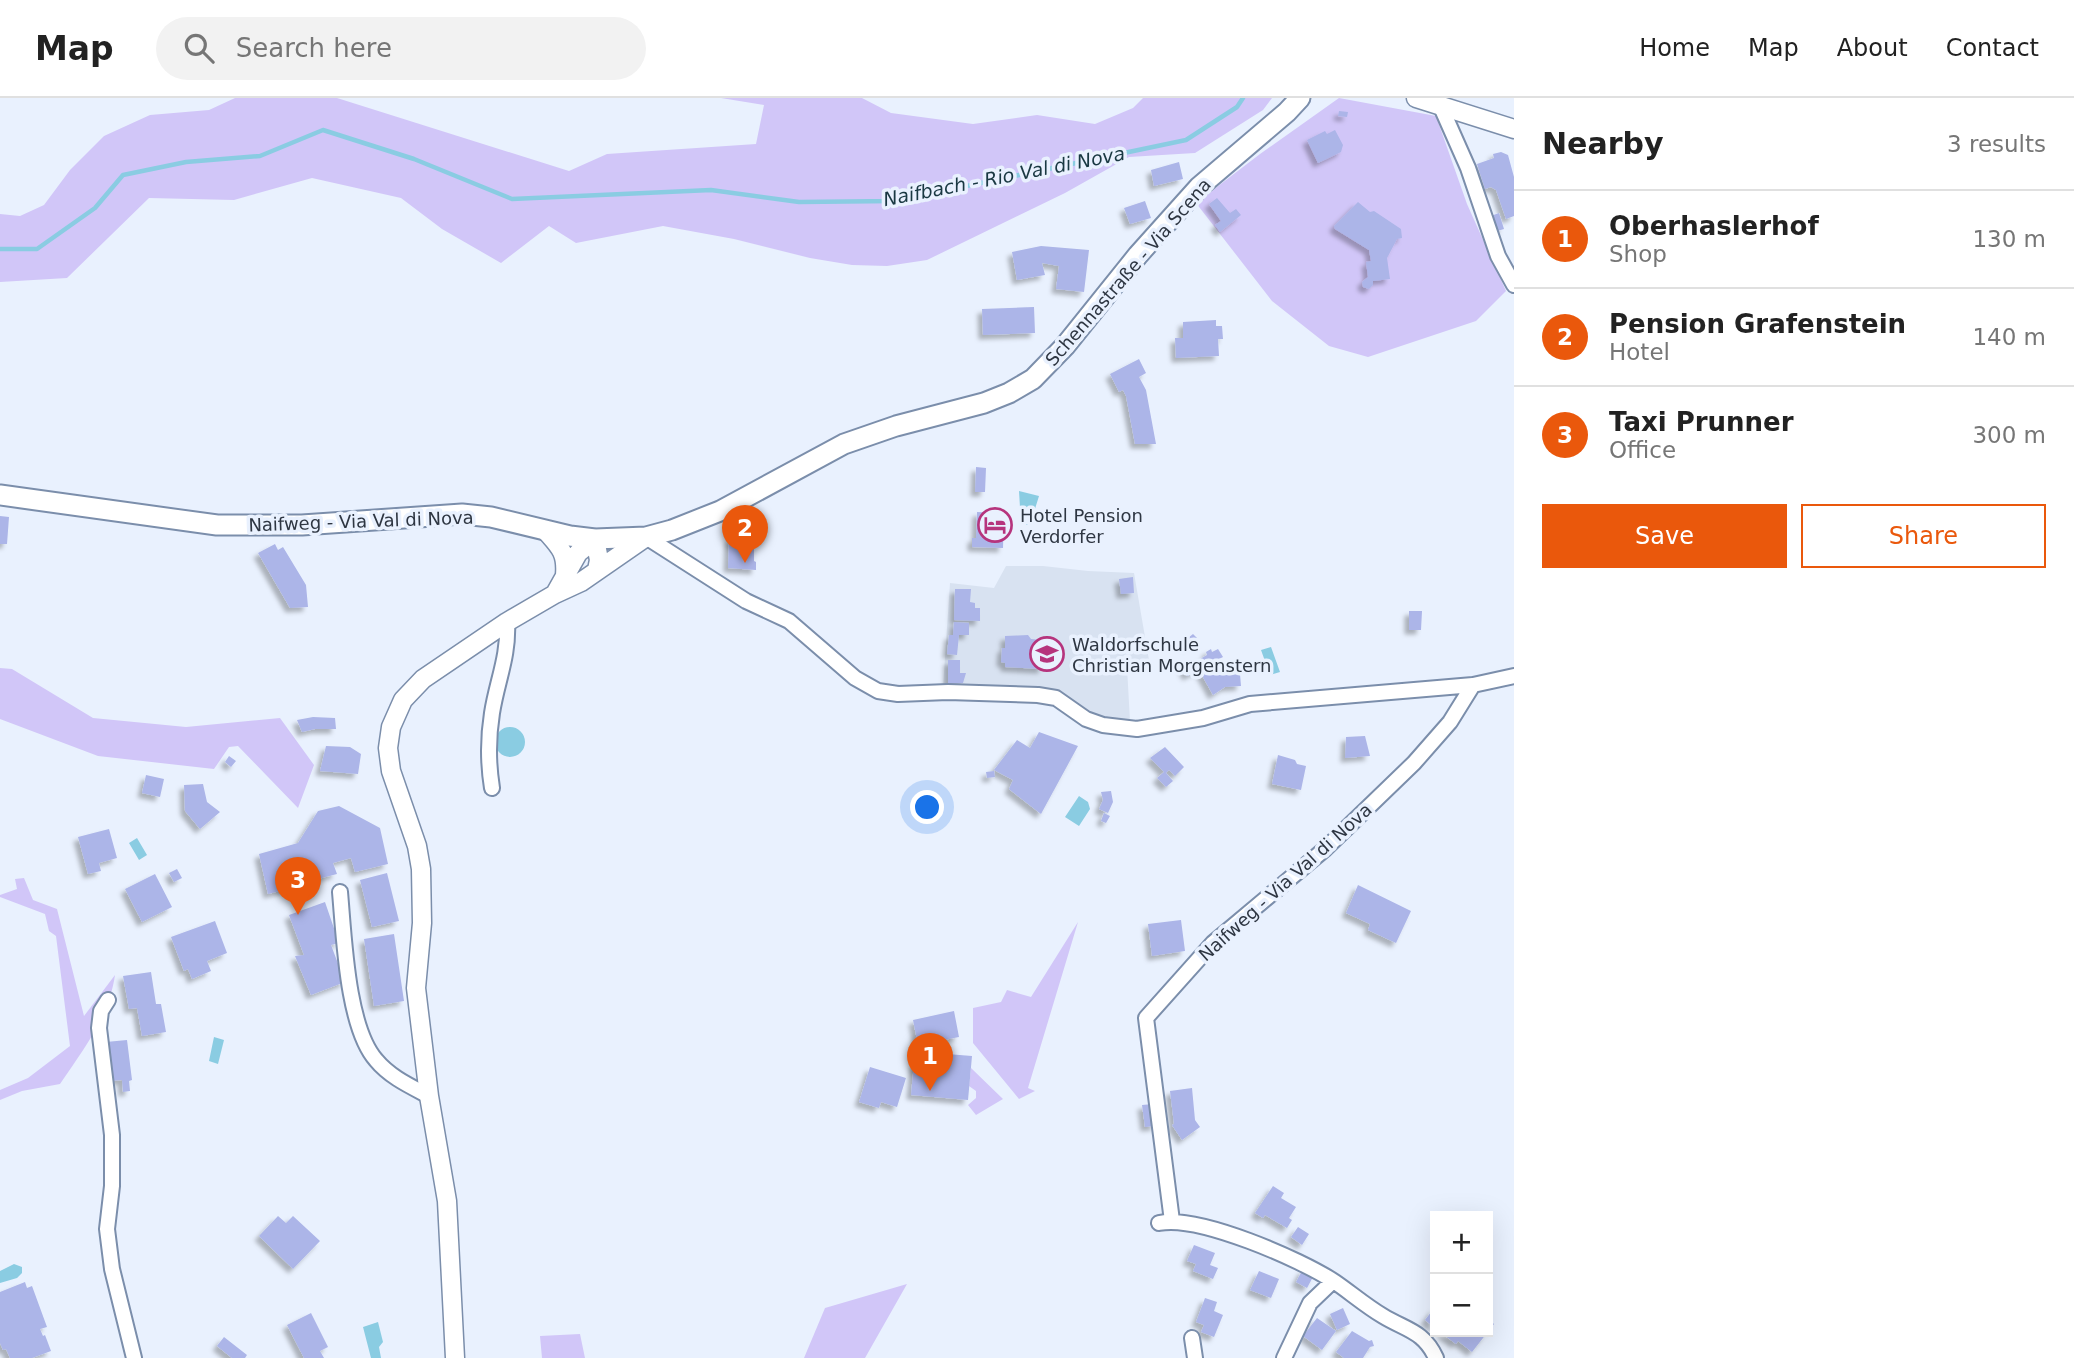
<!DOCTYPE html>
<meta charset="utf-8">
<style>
:root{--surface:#fff;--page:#f2f2f2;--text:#222;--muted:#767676;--line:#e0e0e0;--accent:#ea580c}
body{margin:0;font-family:"DejaVu Sans",sans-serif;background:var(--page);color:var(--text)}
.controls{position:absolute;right:21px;bottom:21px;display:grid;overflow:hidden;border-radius:0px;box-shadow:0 7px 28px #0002}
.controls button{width:63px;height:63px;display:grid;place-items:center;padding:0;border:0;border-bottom:2px solid var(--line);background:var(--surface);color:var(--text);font:35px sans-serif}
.you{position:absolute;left:928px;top:710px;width:24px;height:24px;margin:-18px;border:5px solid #fff;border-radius:50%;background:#1a73e8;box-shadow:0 0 0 10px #1a73e833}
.badge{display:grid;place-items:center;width:46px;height:46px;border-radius:50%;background:var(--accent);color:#fff;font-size:23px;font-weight:700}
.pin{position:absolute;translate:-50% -58px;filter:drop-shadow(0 2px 4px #0008)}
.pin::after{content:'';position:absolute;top:37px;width:24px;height:21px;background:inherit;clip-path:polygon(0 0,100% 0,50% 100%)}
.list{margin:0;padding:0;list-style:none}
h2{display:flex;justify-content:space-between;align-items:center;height:91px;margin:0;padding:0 28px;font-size:30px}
h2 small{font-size:23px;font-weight:400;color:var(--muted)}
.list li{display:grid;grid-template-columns:46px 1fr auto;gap:21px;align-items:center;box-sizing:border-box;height:98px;padding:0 28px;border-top:2px solid var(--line)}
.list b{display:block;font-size:26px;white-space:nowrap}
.list p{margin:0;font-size:23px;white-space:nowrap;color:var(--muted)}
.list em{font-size:23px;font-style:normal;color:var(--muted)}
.actions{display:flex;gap:14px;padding:21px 28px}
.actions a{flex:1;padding:16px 0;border:2px solid var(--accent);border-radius:0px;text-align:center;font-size:24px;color:var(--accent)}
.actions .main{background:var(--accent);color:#fff}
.icon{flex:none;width:38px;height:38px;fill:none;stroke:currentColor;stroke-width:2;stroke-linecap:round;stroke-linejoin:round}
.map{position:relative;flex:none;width:1514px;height:1260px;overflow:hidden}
header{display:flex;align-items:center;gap:42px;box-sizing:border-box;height:98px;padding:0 35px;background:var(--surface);border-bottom:2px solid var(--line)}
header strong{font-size:33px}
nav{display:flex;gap:38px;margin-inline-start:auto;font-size:24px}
.search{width:490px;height:63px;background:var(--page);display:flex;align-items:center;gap:18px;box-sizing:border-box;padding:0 24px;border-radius:38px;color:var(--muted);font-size:26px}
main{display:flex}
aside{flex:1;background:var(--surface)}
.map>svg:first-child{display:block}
</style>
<header>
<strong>Map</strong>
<div class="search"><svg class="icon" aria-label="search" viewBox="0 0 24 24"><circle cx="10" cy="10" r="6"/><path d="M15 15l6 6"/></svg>Search here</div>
<nav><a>Home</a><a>Map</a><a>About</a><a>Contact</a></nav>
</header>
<main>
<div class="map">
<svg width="1514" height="1260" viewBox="0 0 1514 1260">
<defs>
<filter id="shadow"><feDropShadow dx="-4.5" dy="4.5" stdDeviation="2" flood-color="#0004"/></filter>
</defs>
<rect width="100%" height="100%" fill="#e9f1fe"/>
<path fill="#d8e2f1" d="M1006 468H1043L1088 473 1134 475 1150 568 1127 569 1130 623 1097 619 1072 604 943 589 950 485 994 490Z"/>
<path fill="#d1c6f8" d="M235 0H337L569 73 607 56 756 46 764 7 721 0H862L891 15 973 26 1037 17 1095 26 1133 10 1143 0H1272L1263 12 1195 55 1129 59 1065 95 927 162 887 168 852 167 810 160 734 141 663 128 576 145 549 128 501 165 442 131 401 100 312 80 234 102 149 100 67 180 0 184V116L20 118 44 107 70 72 104 38 150 17 209 12Z
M1339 0 1436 18 1467 106 1506 193 1476 223 1368 259 1329 248 1272 203 1196 105 1260 56Z
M0 570 12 571 93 620 186 629 280 620 314 667 298 710 238 648 229 649 214 671 98 658 0 621Z
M24 780 33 802 57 811 84 918 115 877C109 919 83 952 60 986L22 993 0 1002V992L28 980 70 948 56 838 49 833 45 816 0 799V797L17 791 15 781Z
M1078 824 1028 990 1035 993 1019 1001 973 945V910L1001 904 1007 892 1031 899Z
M971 970 1003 1001 976 1017 968 1007 976 1000V993L969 988Z
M907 1186 865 1260H804L825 1210Z
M580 1236 585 1260H542L540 1238Z"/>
<path fill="#8acce2" d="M1019 393 1039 398 1030 427 1021 426Z
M1271 549 1280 574 1270 577 1261 552Z
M495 644a15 15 0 1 1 30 0a15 15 0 1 1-30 0Z
M1079 698 1088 704 1090 711 1079 728 1065 719Z
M137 740 147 757 139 762 129 745Z
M214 939 224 942 218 966 209 963Z
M14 1166 22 1169V1175L17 1180 0 1185V1173Z
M378 1224 383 1244 379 1249 381 1260H371L363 1229Z"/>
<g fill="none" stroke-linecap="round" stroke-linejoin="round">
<path stroke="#8acce2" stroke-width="4.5" d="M0 151H37L95 110 123 77 186 64 260 58 323 32 414 61 512 101 711 92 799 104 895 103 1186 42 1237 9 1243 0"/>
</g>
<path fill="#acb5e8" filter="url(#shadow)" d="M1339 13 1348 14 1347 19 1338 18Z
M1335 32 1343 47 1341 54 1318 65 1307 42 1325 33 1327 36Z
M1501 54 1508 57 1514 79V118L1506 121 1496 92 1491 89 1485 91 1477 66 1494 60 1493 56Z
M1179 64 1183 81 1154 88 1151 72Z
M1217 100 1230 115 1236 111 1241 117 1220 134 1215 127 1221 123 1209 106Z
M1145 103 1151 120 1130 126 1124 110Z
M1358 104 1370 114 1374 113 1401 131 1402 140 1397 141 1387 160 1390 181 1373 183V187L1369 191 1363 189 1362 184 1368 179 1366 164 1371 163 1369 152 1335 131 1334 128Z
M1499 115 1504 131 1494 134 1488 119Z
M1041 148 1089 152 1084 194 1056 191 1059 168 1042 165 1045 177 1017 182 1012 154Z
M1034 209 1035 235 983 237 982 211Z
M1216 222V228H1222L1223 241H1218L1219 258 1176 260 1175 240H1183V224Z
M1139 261 1146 275 1139 279 1146 292 1156 346H1135L1126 298 1123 292 1119 294 1110 276Z
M976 369 986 370 985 394H975Z
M977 414 1004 415 1003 450 972 449V440H976Z
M0 418 9 419 7 446H0Z
M729 440H754V463L756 464V472L728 470Z
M275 446 278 452 283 449 306 487 308 509 290 510 258 455Z
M1133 479 1134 495 1121 496 1119 481Z
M955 491H971L970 504 975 505V510H980V523L954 522Z
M1409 513H1422L1421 532H1409Z
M954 524 969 525V537H959L957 557 947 556 949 537H953Z
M1193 536 1197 540 1188 549 1183 544Z
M1028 537 1031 541 1042 542 1041 549H1044L1043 571 1005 569V565L1001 564 1002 550H1005V538Z
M1211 551 1212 554 1218 551 1223 559 1219 561 1228 577 1240 576 1241 588 1225 589 1213 597 1199 572 1187 578 1183 571 1207 557 1206 554Z
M948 562H960V575H966L963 585 948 586Z
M313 619 335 620 336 631H315L302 634 297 622Z
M1039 634 1078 648 1041 716 1009 691 1013 682 994 672 1017 642 1030 650Z
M1365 638 1370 658 1345 660 1346 639Z
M326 648 350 649 361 656 358 676 320 673Z
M1165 649 1184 669 1175 678 1169 672 1166 675 1173 683 1166 689 1157 680 1164 674 1150 660Z
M1278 657 1295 662 1297 666 1306 668 1301 692 1272 686Z
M229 658 236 663 231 669 225 664Z
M994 673 995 679 987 680 986 674Z
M146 677 164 681 160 699 142 695Z
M203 686 207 704 220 714 200 731 185 713 184 687Z
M1111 693 1113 704 1108 715 1099 711 1103 702 1101 694Z
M339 708 380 730 388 766 355 774 351 760 333 765 337 776 306 784 302 773 288 775 292 790 268 796 259 756 298 745 318 713Z
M1104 715 1110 718 1106 725 1101 723Z
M109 731 117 760 99 765 101 773 88 776 78 739Z
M177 771 182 780 174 784 169 775Z
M387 775 399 823 372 829 360 782Z
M155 776 172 809 142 824 125 791Z
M1358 787 1411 813 1396 845 1368 832 1370 826 1346 815Z
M325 804 339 845 331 847 345 884 311 897 295 858 304 857 289 817Z
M1181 822 1185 853 1152 858 1148 826Z
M215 823 227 855 207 863 211 873 192 881 188 871 184 873 171 839Z
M394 836 404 903 374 908 364 841Z
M151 874 156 906H161L166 934 142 938 137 910 129 911 123 878Z
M954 913 959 939 918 947 913 922Z
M127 942 132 982 129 983 130 993 123 994 122 982 110 983 106 944Z
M947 956 972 958 968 1002 911 997 914 965 946 966Z
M870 969 906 980 897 1009 881 1004 879 1010 859 1004Z
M1192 990 1195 1022 1200 1029 1182 1042 1172 1027 1174 1026 1170 993Z
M1153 1006 1156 1028 1145 1029 1142 1007Z
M1273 1088 1284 1095 1281 1100 1296 1109 1289 1120 1292 1122 1287 1130 1265 1117 1263 1120 1255 1115Z
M278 1118 286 1125 293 1118 320 1143 293 1171 259 1138Z
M1298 1129 1309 1136 1302 1147 1291 1139Z
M1194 1147 1215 1155 1210 1167 1218 1170 1213 1181 1193 1173 1196 1166 1187 1163Z
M1303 1171 1314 1177 1307 1190 1296 1184Z
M1259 1173 1279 1181 1271 1200 1250 1192Z
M25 1184 27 1190 32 1188 47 1229 40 1231 43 1238 45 1237 51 1253 32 1260H10L6 1251 3 1252 0 1245V1194Z
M1205 1200 1217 1204 1214 1213 1223 1217 1214 1239 1201 1234 1204 1227 1196 1224Z
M1435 1209V1230L1425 1222Z
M1343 1210 1350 1226 1337 1232 1330 1216Z
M311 1215 328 1249 320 1253 324 1260H304L287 1227Z
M1317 1220 1336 1233 1322 1252 1303 1238Z
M1488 1221 1494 1226 1472 1254 1458 1243 1456 1246 1440 1234H1488Z
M1352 1233 1369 1243 1372 1242 1374 1248 1370 1249 1363 1260H1344L1336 1254Z
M224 1239 247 1257 245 1260H232L217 1248Z"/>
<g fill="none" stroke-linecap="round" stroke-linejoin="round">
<g stroke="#7b8eab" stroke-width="18">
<path id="minor" d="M1441 9 1468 70 1498 158 1514 187
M646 439 746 503 789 523 855 580 878 593 898 596 948 594 1038 597 1056 600 1086 621 1103 627 1137 631 1203 620 1250 606 1473 587 1514 578
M492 690C488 665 488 640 492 615 497 583 509 558 507 524
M340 794C344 838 347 929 376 962 390 979 410 988 429 998
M108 902 101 913 99 930 112 1037V1088L107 1131 112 1171 134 1260
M1172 1123 1146 920 1213 845 1325 751 1414 665 1450 624 1473 587
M1159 1125C1199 1117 1300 1161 1335 1184 1351 1195 1366 1208 1383 1218 1406 1232 1424 1233 1436 1260
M1192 1240 1195 1260
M1284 1260 1310 1205 1333 1183"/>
</g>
<g stroke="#7b8eab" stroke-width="21">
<path id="tertiary" d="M1416 0 1514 31
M545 432C559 448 567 454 565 477
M555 496 578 455 595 441 599 462 597 472
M455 1260 447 1103 429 998 416 890 422 825 421 771 417 748 391 673 388 650 391 629 403 602 423 581 507 524 555 496 581 484 646 439"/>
</g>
<g stroke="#7b8eab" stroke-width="23">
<path id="secondary" d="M0 397 217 427H302L462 416 491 419 570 438 595 441 646 439 672 432 720 413 844 346 896 328 984 305 1009 295 1033 281 1065 248 1138 157 1199 89 1287 14 1300 0"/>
</g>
<use href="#minor" stroke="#fff" stroke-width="14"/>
<use href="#tertiary" stroke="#fff" stroke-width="18"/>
<use href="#secondary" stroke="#fff" stroke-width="19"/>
</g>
<defs>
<g id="hotel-ring" transform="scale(1.75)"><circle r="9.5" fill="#e9f1fe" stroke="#b6347d" stroke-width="1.5"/><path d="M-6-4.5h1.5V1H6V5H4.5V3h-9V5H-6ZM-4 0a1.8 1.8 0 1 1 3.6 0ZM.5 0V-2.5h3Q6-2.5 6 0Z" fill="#b6347d"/></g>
<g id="school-ring" transform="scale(1.75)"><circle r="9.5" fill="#e9f1fe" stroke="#b6347d" stroke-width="1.5"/><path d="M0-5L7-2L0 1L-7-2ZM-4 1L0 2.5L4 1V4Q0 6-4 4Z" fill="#b6347d"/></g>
</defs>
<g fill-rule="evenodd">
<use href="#hotel-ring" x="995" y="427"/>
<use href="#school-ring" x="1047" y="556"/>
</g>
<g text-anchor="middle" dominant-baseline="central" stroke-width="7" stroke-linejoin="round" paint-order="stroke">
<g font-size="18" fill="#2e3642" stroke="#e9f1fe">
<text transform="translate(1128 174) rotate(-49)">Schennastraße - Via Scena</text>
<text transform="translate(361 423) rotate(-2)">Naifweg - Via Val di Nova</text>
<text transform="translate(1285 784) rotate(-42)">Naifweg - Via Val di Nova</text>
</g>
<g font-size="18" fill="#2e3642" stroke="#e9f1fe" text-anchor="start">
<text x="1020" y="417">Hotel Pension<tspan x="1020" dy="21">Verdorfer</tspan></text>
<text x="1072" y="546">Waldorfschule<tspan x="1072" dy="21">Christian Morgenstern</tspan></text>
</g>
<g font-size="19" font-style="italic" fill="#193842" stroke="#e9f1fe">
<text transform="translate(1004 78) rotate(-11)">Naifbach - Rio Val di Nova</text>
</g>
</g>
</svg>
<div class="controls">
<button>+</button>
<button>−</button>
</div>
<div class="you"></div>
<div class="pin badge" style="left:930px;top:993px">1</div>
<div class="pin badge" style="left:745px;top:465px">2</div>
<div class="pin badge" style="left:298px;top:817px">3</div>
</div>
<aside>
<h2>Nearby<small>3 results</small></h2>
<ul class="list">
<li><span class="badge">1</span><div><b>Oberhaslerhof</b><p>Shop</p></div><em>130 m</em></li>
<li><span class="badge">2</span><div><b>Pension Grafenstein</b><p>Hotel</p></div><em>140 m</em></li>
<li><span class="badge">3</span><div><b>Taxi Prunner</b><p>Office</p></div><em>300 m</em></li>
</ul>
<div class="actions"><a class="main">Save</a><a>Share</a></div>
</aside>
</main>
